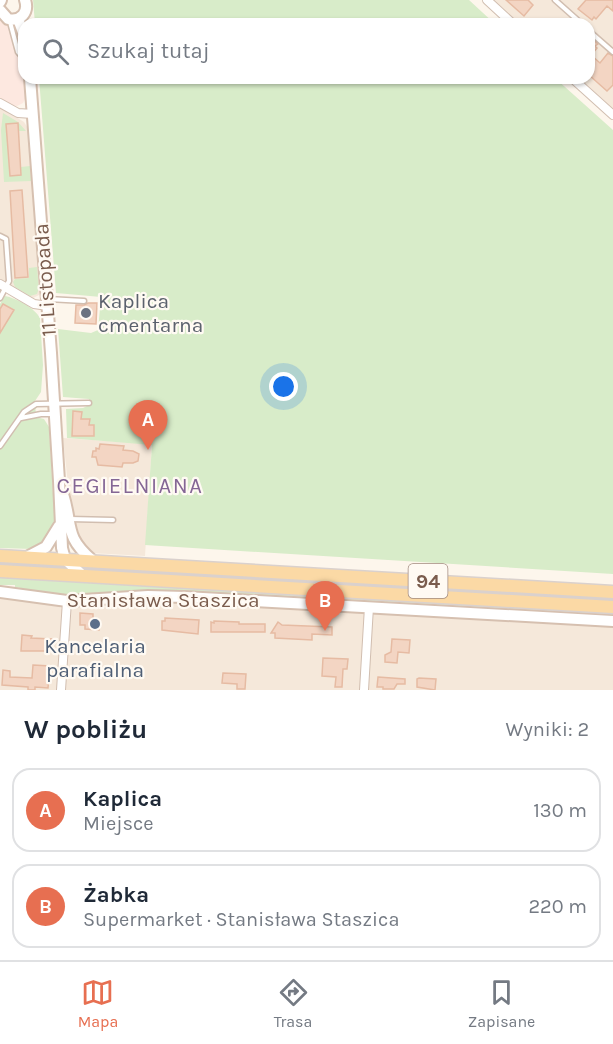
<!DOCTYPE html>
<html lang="pl">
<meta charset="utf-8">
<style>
:root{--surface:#fff;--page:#f2f2f3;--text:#1f2937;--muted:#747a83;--line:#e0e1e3;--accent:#e76f51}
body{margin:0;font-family:Karla,sans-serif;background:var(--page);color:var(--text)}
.you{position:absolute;left:284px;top:387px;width:21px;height:21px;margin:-15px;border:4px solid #fff;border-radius:50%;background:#1a73e8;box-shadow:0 0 0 9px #1a73e833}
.badge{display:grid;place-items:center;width:39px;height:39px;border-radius:50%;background:var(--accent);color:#fff;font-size:20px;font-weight:700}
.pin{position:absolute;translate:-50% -50px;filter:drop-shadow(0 2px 3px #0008)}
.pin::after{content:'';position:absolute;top:32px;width:21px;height:18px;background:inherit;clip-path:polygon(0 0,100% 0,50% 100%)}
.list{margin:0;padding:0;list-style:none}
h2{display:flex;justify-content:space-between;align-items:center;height:78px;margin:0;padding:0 24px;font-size:26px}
h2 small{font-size:20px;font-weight:400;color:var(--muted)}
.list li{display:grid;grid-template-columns:39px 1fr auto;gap:18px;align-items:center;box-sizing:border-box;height:84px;margin:0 12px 12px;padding:0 12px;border:2px solid var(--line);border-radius:18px}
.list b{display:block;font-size:22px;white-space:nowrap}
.list p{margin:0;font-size:20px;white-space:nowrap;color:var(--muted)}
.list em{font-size:20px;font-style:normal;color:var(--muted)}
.icon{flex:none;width:33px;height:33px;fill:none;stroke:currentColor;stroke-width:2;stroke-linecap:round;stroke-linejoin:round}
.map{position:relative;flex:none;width:613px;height:690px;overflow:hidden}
.search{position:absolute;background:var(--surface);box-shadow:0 2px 4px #0004;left:18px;right:18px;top:18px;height:66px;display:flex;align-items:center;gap:15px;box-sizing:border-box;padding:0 21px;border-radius:18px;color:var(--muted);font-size:22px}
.sheet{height:270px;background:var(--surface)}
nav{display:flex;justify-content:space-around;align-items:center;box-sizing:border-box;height:84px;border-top:2px solid var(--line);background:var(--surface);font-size:16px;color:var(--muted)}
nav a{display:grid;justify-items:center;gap:3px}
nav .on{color:var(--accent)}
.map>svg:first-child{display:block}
</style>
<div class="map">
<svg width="613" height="690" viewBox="0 0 613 690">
<rect width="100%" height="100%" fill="#fdf6ec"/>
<path fill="#f5e8da" d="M493 0H613V109L579 78H589V24H519Z
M0 107 24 122 29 130 41 288 39 295 33 298 0 280Z
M63 438 152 444 145 556 91 553 80 546 71 512Z
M0 596 58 604 69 619 70 610 76 605 156 600 363 611 366 615 372 617 375 612 613 625V690H0Z"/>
<path fill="#fde8e0" d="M0 17 10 29 24 68 26 97 23 103 17 106 9 105 0 99Z"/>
<path fill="#d8ecc9" d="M33 0H469L495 24H35Z
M39 78H555L613 130V574L145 545 152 445 67 438 66 409 83 408 89 405V399L63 397 58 329 91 333 98 330 101 297 56 293Z
M3 113 18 122 26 131H18L17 123 6 125 10 175H21V167L30 166 31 181 4 182 1 130Z
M37 267 39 288 37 294 30 296 15 287 13 282 15 279 29 278V268Z
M5 296C16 298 35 308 40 318L43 365 41 392 35 401 36 417 44 419 49 427 55 526 49 540 32 549 0 548V304Z
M0 575 613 612V618L59 596 26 591V589L15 587V585H0Z"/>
<path fill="#f3d5c3" stroke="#e6bba3" stroke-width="1.5" d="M506 0H528L533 5 524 16Z
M586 0H613V11L607 6 596 19 594 17 592 20 578 9Z
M589 36 598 44 595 46 597 48 591 55 600 63 608 53 613 56V85L607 91 589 75Z
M18 123 21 175 10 176 6 124Z
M22 190 28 277 15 278 10 191Z
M88 303H97L96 324 75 323 76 305H84Z
M3 304 14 310 0 333V309Z
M73 411 82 412 81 419H90L89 425H94V436H72Z
M100 444 124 446 123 450 133 451 139 454 138 461 133 463H123L122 467 98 465 96 457H92L93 451H96V448L99 449Z
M80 613 93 614V622L99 623V630L85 629V625H80Z
M165 618 199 620 198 634 162 630V621H165Z
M214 621 239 622V624H265V632H211V622L214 623Z
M278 622 282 625 332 627V635L312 634V640L275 638V633H271Z
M22 635 32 636 31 638 52 639 51 651H21Z
M392 639 410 640 409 653 398 652 397 663 385 662V655L391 652Z
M323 658 348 659 347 669H343L342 687H335L336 677 322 676Z
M33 665 50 666 48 688 35 687V690H28V687L2 685 3 670 10 671V677L32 678Z
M223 673 246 674 245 689H237V684L222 683Z
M378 677 405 679V684H397L394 689H383V687H377Z
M419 678 436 679 435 690 417 687V679Z"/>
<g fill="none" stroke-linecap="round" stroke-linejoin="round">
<g stroke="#d1beb0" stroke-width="7">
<path id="lane" d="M555 0 582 24
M10 22 18 52 24 59
M589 31 613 52
M0 236 6 239 9 281 0 298
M48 299 84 301
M21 418 41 414H52
M0 446 24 412 36 404 89 403
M70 519 113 520"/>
</g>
<g stroke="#d1beb0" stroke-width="10">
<path id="street" d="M487 0 513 24
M572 78 613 115
M0 103 18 113 33 114
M0 284 34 304 48 306
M61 690 67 601
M364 690 369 607"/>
</g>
<g stroke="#d6c0b0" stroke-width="14">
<path id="secondary" d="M0 2 1 0
M0 10 8 19C21 22 29 12 25 0
M18 19 24 35
M30 78 51 353 59 481 62 548 65 559 82 575
M63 494C73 526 64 536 92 560
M27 557 46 547 59 526
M0 592 67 601 148 596 185 597 613 621"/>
</g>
<g stroke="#dad1cd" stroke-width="15">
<path id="primary" d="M0 556 613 592
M0 571 613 607"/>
</g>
<use href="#lane" stroke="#fff" stroke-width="4"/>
<use href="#street" stroke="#fff" stroke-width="8"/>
<use href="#secondary" stroke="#fff" stroke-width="10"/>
<use href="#primary" stroke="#fbd9a5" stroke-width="12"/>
</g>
<circle fill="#6b7280" stroke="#fffaf3" stroke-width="2" cx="86" cy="313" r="6"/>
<circle fill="#5c6f8a" stroke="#fffaf3" stroke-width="2" cx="95" cy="624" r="6"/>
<g text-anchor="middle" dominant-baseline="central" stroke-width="4.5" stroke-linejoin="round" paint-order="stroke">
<rect fill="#fffaf3" stroke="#a28b7f" stroke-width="1.5" x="408.5" y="564" width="39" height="34" rx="4.5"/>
<g font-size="20" font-weight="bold" fill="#7a5c4d">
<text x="428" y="581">94</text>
</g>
<g font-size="21" fill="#7a5c4d" stroke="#fffaf3">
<text transform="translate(45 280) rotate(-94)">11 Listopada</text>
<text x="163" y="600">Stanisława Staszica</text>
</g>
<g font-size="21" fill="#5b616d" stroke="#fffaf3" text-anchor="start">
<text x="98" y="301">Kaplica<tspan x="98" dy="24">cmentarna</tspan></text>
</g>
<g font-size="21" fill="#4e5e75" stroke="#fffaf3">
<text x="95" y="646">Kancelaria<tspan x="95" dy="24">parafialna</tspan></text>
</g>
<g font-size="22" letter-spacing="1.5" fill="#846695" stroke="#fffaf3">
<text x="130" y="486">CEGIELNIANA</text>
</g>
</g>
</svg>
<div class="you"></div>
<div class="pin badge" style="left:148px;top:450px">A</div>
<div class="pin badge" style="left:325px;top:631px">B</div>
<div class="search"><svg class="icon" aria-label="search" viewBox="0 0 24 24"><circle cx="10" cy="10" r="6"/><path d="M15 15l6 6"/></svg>Szukaj tutaj</div>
</div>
<section class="sheet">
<h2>W pobliżu<small>Wyniki: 2</small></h2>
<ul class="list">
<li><span class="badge">A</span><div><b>Kaplica</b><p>Miejsce</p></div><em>130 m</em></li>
<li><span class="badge">B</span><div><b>Żabka</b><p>Supermarket · Stanisława Staszica</p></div><em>220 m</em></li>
</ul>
</section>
<nav>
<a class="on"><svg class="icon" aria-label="map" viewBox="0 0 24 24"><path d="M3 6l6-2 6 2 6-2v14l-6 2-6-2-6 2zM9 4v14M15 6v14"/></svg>Mapa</a>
<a><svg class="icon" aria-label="directions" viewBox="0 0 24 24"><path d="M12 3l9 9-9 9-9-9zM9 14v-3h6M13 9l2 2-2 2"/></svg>Trasa</a>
<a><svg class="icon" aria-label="saved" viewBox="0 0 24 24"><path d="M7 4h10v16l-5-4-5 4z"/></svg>Zapisane</a>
</nav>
